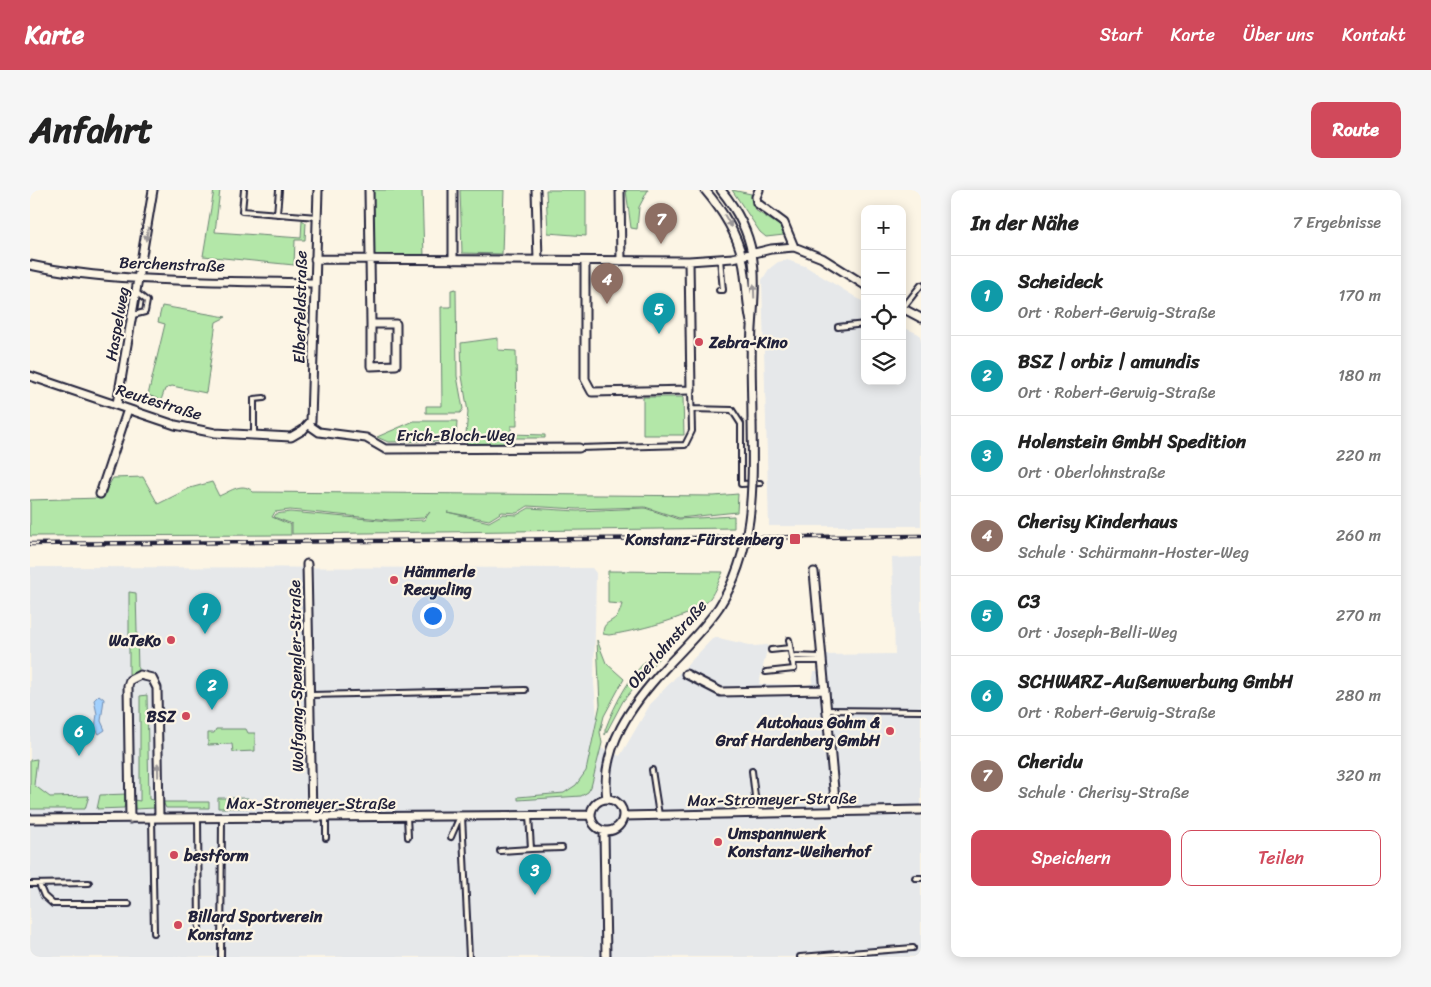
<!DOCTYPE html>
<html lang="de">
<meta charset="utf-8">
<style>
:root{--surface:#fff;--page:#f6f6f6;--text:#222;--muted:#767676;--line:#e0e0e0;--accent:#d1495b}
body{margin:0;font-family:Sriracha,sans-serif;background:var(--page);color:var(--text)}
.controls{position:absolute;right:15px;top:15px;display:grid;overflow:hidden;border-radius:10px;box-shadow:0 2px 12px #0003}
.controls button{width:45px;height:45px;display:grid;place-items:center;padding:0;border:0;border-bottom:1px solid var(--line);background:var(--surface);color:var(--text);font:25px sans-serif}
.you{position:absolute;left:402px;top:425px;width:18px;height:18px;margin:-12px;border:4px solid #fff;border-radius:50%;background:#1a73e8;box-shadow:0 0 0 8px #1a73e833}
.badge{display:grid;place-items:center;width:32px;height:32px;border-radius:50%;background:var(--accent);color:#fff;font-size:16px;font-weight:700}
.pin{position:absolute;translate:-50% -41px;filter:drop-shadow(0 1px 2px #0008)}
.pin::after{content:'';position:absolute;top:26px;width:18px;height:15px;background:inherit;clip-path:polygon(0 0,100% 0,50% 100%)}
.list{margin:0;padding:0;list-style:none}
h2{display:flex;justify-content:space-between;align-items:center;height:65px;margin:0;padding:0 20px;font-size:21px}
h2 small{font-size:16px;font-weight:400;color:var(--muted)}
.list li{display:grid;grid-template-columns:32px 1fr auto;gap:15px;align-items:center;box-sizing:border-box;height:80px;padding:0 20px;border-top:1px solid var(--line)}
.list b{display:block;font-size:19px;white-space:nowrap}
.list p{margin:0;font-size:16px;white-space:nowrap;color:var(--muted)}
.list em{font-size:16px;font-style:normal;color:var(--muted)}
.actions{display:flex;gap:10px;padding:15px 20px}
.actions a{flex:1;padding:11px 0;border:1px solid var(--accent);border-radius:10px;text-align:center;font-size:18px;color:var(--accent)}
.actions .main{background:var(--accent);color:#fff}
.icon{flex:none;width:28px;height:28px;fill:none;stroke:currentColor;stroke-width:2;stroke-linecap:round;stroke-linejoin:round}
.map{position:relative;flex:none;width:891px;height:767px;overflow:hidden;border-radius:10px}
header{display:flex;align-items:center;gap:30px;box-sizing:border-box;height:70px;padding:0 25px;background:var(--accent);color:#fff}
header strong{font-size:24px}
nav{display:flex;gap:28px;margin-inline-start:auto;font-size:18px}
.intro{display:flex;align-items:center;justify-content:space-between;box-sizing:border-box;height:120px;padding:0 30px}
h1{margin:0;font-size:35px}
.button{padding:12px 22px;border-radius:10px;background:var(--accent);color:#fff;font-size:18px;font-weight:700}
main{display:flex;gap:30px;padding:0 30px}
aside{flex:1;background:var(--surface);border-radius:10px;box-shadow:0 2px 12px #0003}
.map>svg:first-child{display:block}
</style>
<header>
<strong>Karte</strong>
<nav><a>Start</a><a>Karte</a><a>Über uns</a><a>Kontakt</a></nav>
</header>
<div class="intro"><h1>Anfahrt</h1><a class="button">Route</a></div>
<main>
<div class="map">
<svg width="891" height="767" viewBox="0 0 891 767">
<rect width="100%" height="100%" fill="#fcf5e5"/>
<filter id="ink" filterUnits="userSpaceOnUse"><feTurbulence type="fractalNoise" baseFrequency=".02" numOctaves="2"/><feDisplacementMap in="SourceGraphic" scale="10" xChannelSelector="R" yChannelSelector="G"/><feConvolveMatrix kernelMatrix="1 2 1 2 8 2 1 2 1" color-interpolation-filters="sRGB"/></filter>
<g filter="url(#ink)">
<path fill="#e6e8ea" d="M757 70 775 76 835 113V191H872V137L889 144 891 149V336H739L732 90 739 79 748 72Z
M891 367V767H0V377L562 378 566 383 564 493 567 527 561 554 590 566 621 513 684 447 724 456 738 455 729 494 777 495 782 493 784 482H793L791 465 865 464 862 368Z"/>
<path fill="#b3e7a8" stroke="#6a8472" d="M184 0H190L185 42 271 48 272 30 276 33 275 50H265L264 75 173 66Z
M342 0H392L394 67 343 65Z
M430 0H474L472 64 432 63Z
M516 0H556V46L518 43Z
M596 0H618L609 17 607 39 601 38Z
M702 0 721 4 725 20 750 36 754 45 736 47 730 42Z
M426 99 427 186 433 219 430 223H396V216H412L411 117H421V100Z
M132 116 196 127 186 132 176 203 142 196 135 199 131 210 118 205 135 134 128 132Z
M468 148V160L486 161 487 236H481V244L515 245V248H483L484 254 435 255 438 222 432 186 431 153Z
M613 207H653L654 245H613Z
M384 231H427L426 251 358 252 347 247Z
M113 287 128 314 160 298 182 292 189 306C201 301 213 291 223 302L684 306 708 304 707 322 649 328 615 317 547 319 498 316 487 323 472 322 459 330 417 322 459 332 473 324 487 325 499 318 547 321 615 318 648 329 704 326V338L262 344V334L244 327 246 324 260 322 360 331 394 330 400 322 393 328 360 330 260 320 245 322 242 327 261 335V345L0 346V310L71 308 83 288Z
M578 381 693 382C688 392 684 405 676 413 660 428 601 442 579 445L573 444C573 431 580 434 587 426 590 423 591 417 592 414L578 413Z
M99 402 106 403 108 480 102 485 99 484Z
M567 450 576 473 594 489 574 526 570 542 572 553 561 597 558 602 551 606 488 610V607L534 603 546 595 556 581 570 515Z
M625 462 632 464 593 511 575 545V540C586 511 601 483 625 462Z
M117 505 119 609 125 611V618L105 619 104 610 110 611V506Z
M186 539H216L218 543H225V561L203 562 202 554 178 555V543H184Z
M7 569 4 595 20 607 59 606 55 619H0V570Z
M97 604 94 618 67 619 70 605Z
M188 608H218V618H188Z
M133 612H179V618H136Z"/>
<path fill="#a2d0fd" stroke="#6f8aaf" d="M69 505 74 509 71 531 75 540 69 544 65 538 67 524 64 510Z"/>
<g fill="none" stroke-linecap="round" stroke-linejoin="round">
<g stroke="#22223b" stroke-width="8">
<path id="lane" d="M214 0 212 21 287 27
M247 24 249 0
M689 100H693L690 69
M873 118 891 95
M103 125 115 122 117 111 107 103
M808 137 835 134
M661 219 702 220 711 234V294L730 293
M224 246V209L234 208
M549 258 655 255 662 241 661 200
M741 460 760 458
M762 466 791 467
M762 471H792
M736 482 764 479 759 450
M281 505 495 500
M796 520 891 521
M622 580 629 625
M722 581 727 623
M499 625 501 659 532 658
M377 626 378 647
M432 626 439 767
M122 628 124 743
M168 628 169 742
M421 647 430 626
M296 648V627
M470 661 501 659
M885 688H891
M0 694 59 693
M9 694 14 706 23 714H99
M191 767 192 628
M770 767 883 758"/>
</g>
<g stroke="#22223b" stroke-width="11">
<path id="street" d="M339 0 341 134H366V175L341 176V134
M423 0V70
M506 0 508 70
M590 0 591 71
M675 0C692 20 706 41 712 67 717 88 716 110 721 132
M691 0C729 47 726 81 722 138 720 169 722 200 722 231
M729 0 726 7 727 13 754 33 764 57
M285 69 659 71 703 68 741 59 764 57 792 68 835 95
M555 72V189L562 202 661 200 659 71
M0 75C88 94 193 90 284 93
M872 118 891 128
M0 186 145 235 185 243 261 247 273 240 281 231 288 0
M87 214 123 0
M279 235 289 242 336 248 355 259 549 258
M70 304 98 219
M277 374 282 627
M784 382 806 621
M656 484 691 502 795 500
M577 609C570 557 602 514 636 477
M561 625a16 16 0 1 1 32 0a16 16 0 1 1-32 0Z
M593 626 891 620
M0 629 561 625
M100 629 98 496 100 490 110 485 122 488 127 498 129 628
M574 641 576 767"/>
</g>
<use href="#lane" stroke="#fcf5e5" stroke-width="4"/>
<use href="#street" stroke="#fcf5e5" stroke-width="7"/>
<g stroke="#22223b" stroke-width="4.5">
<path id="rail" d="M0 354 891 346"/>
</g>
<use href="#rail" stroke="#fcf5e5" stroke-width="2.5" stroke-dasharray="8" stroke-linecap="butt"/>
<g stroke="#22223b" stroke-width="11" stroke-linecap="butt">
<path id="street-bridge" d="M636 477C654 458 674 439 689 417 725 360 723 296 722 231"/>
</g>
<use href="#street-bridge" stroke="#fcf5e5" stroke-width="7"/>
</g>
<defs><path id="oneway-solid" d="M-6-.8H1V-3.2L6.5 0L1 3.2V.8H-6Z" transform="scale(1.25)"/></defs>
<g fill="#9a9698">
<use href="#oneway-solid" transform="translate(698 31) rotate(60)"/>
<use href="#oneway-solid" transform="translate(117 44) rotate(99)"/>
<use href="#oneway-solid" transform="translate(724 101) rotate(-92)"/>
<use href="#oneway-solid" transform="translate(128 580) rotate(-91)"/>
</g>
</g>
<g fill="#d1495b" stroke="#fcf5e5" stroke-width="2">
<circle cx="669" cy="152" r="5"/>
<rect x="759" y="343" width="12" height="12" rx="2.5"/>
<circle cx="364" cy="390" r="5"/>
<circle cx="141" cy="450" r="5"/>
<circle cx="156" cy="526" r="5"/>
<circle cx="860" cy="541" r="5"/>
<circle cx="688" cy="652" r="5"/>
<circle cx="144" cy="665" r="5"/>
<circle cx="148" cy="735" r="5"/>
</g>
<g text-anchor="middle" dominant-baseline="central" stroke-width="4.5" stroke-linejoin="round" paint-order="stroke">
<g font-size="16" fill="#22223b" stroke="#fcf5e5">
<text transform="translate(142 74) rotate(2)">Berchenstraße</text>
<text transform="translate(270 117) rotate(-89)">Elberfeldstraße</text>
<text transform="translate(87 134) rotate(-80)">Haspelweg</text>
<text transform="translate(129 212) rotate(17)">Reutestraße</text>
<text x="426" y="245">Erich-Bloch-Weg</text>
<text transform="translate(637 454) rotate(-49)">Oberlohnstraße</text>
<text transform="translate(266 486) rotate(-91)">Wolfgang-Spengler-Straße</text>
<text transform="translate(742 609) rotate(-1)">Max-Stromeyer-Straße</text>
<text x="281" y="613">Max-Stromeyer-Straße</text>
</g>
<g font-size="16" font-weight="bold" fill="#22223b" stroke="#fcf5e5" text-anchor="start">
<text x="679" y="152">Zebra-Kino</text>
<text x="754" y="349" text-anchor="end">Konstanz-Fürstenberg</text>
<text x="374" y="381">Hämmerle<tspan x="374" dy="18">Recycling</tspan></text>
<text x="131" y="450" text-anchor="end">WaTeKo</text>
<text x="146" y="526" text-anchor="end">BSZ</text>
<text x="850" y="532" text-anchor="end">Autohaus Gohm &amp;<tspan x="850" dy="18">Graf Hardenberg GmbH</tspan></text>
<text x="698" y="643">Umspannwerk<tspan x="698" dy="18">Konstanz-Weiherhof</tspan></text>
<text x="154" y="665">bestform</text>
<text x="158" y="726">Billard Sportverein<tspan x="158" dy="18">Konstanz</tspan></text>
</g>
</g>
</svg>
<div class="controls">
<button>+</button>
<button>−</button>
<button><svg class="icon" aria-label="locate" viewBox="0 0 24 24"><circle cx="12" cy="12" r="6"/><path d="M12 2v4M12 18v4M2 12h4M18 12h4"/></svg></button>
<button><svg class="icon" aria-label="layers" viewBox="0 0 24 24"><path d="M12 4l9 5-9 5-9-5zM3 14l9 5 9-5"/></svg></button>
</div>
<div class="you"></div>
<div class="pin badge" style="left:175px;top:444px;background:#0f9aa8">1</div>
<div class="pin badge" style="left:182px;top:520px;background:#0f9aa8">2</div>
<div class="pin badge" style="left:505px;top:705px;background:#0f9aa8">3</div>
<div class="pin badge" style="left:577px;top:114px;background:#8d6e63">4</div>
<div class="pin badge" style="left:629px;top:144px;background:#0f9aa8">5</div>
<div class="pin badge" style="left:49px;top:566px;background:#0f9aa8">6</div>
<div class="pin badge" style="left:631px;top:54px;background:#8d6e63">7</div>
</div>
<aside>
<h2>In der Nähe<small>7 Ergebnisse</small></h2>
<ul class="list">
<li><span class="badge" style="background:#0f9aa8">1</span><div><b>Scheideck</b><p>Ort · Robert-Gerwig-Straße</p></div><em>170 m</em></li>
<li><span class="badge" style="background:#0f9aa8">2</span><div><b>BSZ | orbiz | amundis</b><p>Ort · Robert-Gerwig-Straße</p></div><em>180 m</em></li>
<li><span class="badge" style="background:#0f9aa8">3</span><div><b>Holenstein GmbH Spedition</b><p>Ort · Oberlohnstraße</p></div><em>220 m</em></li>
<li><span class="badge" style="background:#8d6e63">4</span><div><b>Cherisy Kinderhaus</b><p>Schule · Schürmann-Hoster-Weg</p></div><em>260 m</em></li>
<li><span class="badge" style="background:#0f9aa8">5</span><div><b>C3</b><p>Ort · Joseph-Belli-Weg</p></div><em>270 m</em></li>
<li><span class="badge" style="background:#0f9aa8">6</span><div><b>SCHWARZ-Außenwerbung GmbH</b><p>Ort · Robert-Gerwig-Straße</p></div><em>280 m</em></li>
<li><span class="badge" style="background:#8d6e63">7</span><div><b>Cheridu</b><p>Schule · Cherisy-Straße</p></div><em>320 m</em></li>
</ul>
<div class="actions"><a class="main">Speichern</a><a>Teilen</a></div>
</aside>
</main>
